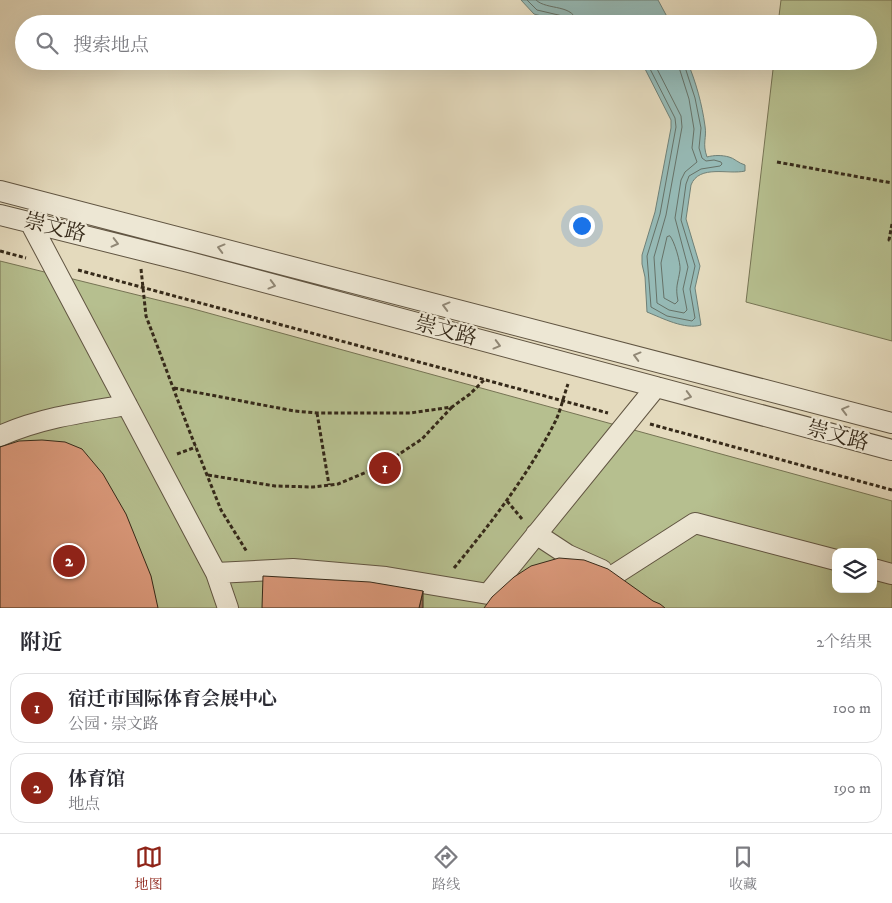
<!DOCTYPE html>
<html lang="zh">
<meta charset="utf-8">
<style>
:root{--surface:#fff;--page:#f2f2f3;--text:#2b2b33;--muted:#7c7c81;--line:#e1e1e2;--accent:#8f2418}
body{margin:0;font-family:"IM FELL DW Pica","Noto Serif SC",serif;background:var(--page);color:var(--text)}
.controls{position:absolute;right:15px;bottom:15px;display:grid;overflow:hidden;border-radius:10px;box-shadow:0 5px 20px #0002}
.controls button{width:45px;height:45px;display:grid;place-items:center;padding:0;border:0;border-bottom:1px solid var(--line);background:var(--surface);color:var(--text);font:25px sans-serif}
.you{position:absolute;left:581px;top:225px;width:18px;height:18px;margin:-12px;border:4px solid #fff;border-radius:50%;background:#1a73e8;box-shadow:0 0 0 8px #1a73e833}
.badge{display:grid;place-items:center;width:32px;height:32px;border-radius:50%;background:var(--accent);color:#fff;font-size:16px;font-weight:700}
.pin{position:absolute;translate:-50% -50%;border:2px solid #fff;box-shadow:0 1px 5px #0006}
.list{margin:0;padding:0;list-style:none}
h2{display:flex;justify-content:space-between;align-items:center;height:65px;margin:0;padding:0 20px;font-size:21px}
h2 small{font-size:16px;font-weight:400;color:var(--muted)}
.list li{display:grid;grid-template-columns:32px 1fr auto;gap:15px;align-items:center;box-sizing:border-box;height:70px;margin:0 10px 10px;padding:0 10px;border:1px solid var(--line);border-radius:15px}
.list b{display:block;font-size:19px;white-space:nowrap}
.list p{margin:0;font-size:16px;white-space:nowrap;color:var(--muted)}
.list em{font-size:16px;font-style:normal;color:var(--muted)}
.icon{flex:none;width:28px;height:28px;fill:none;stroke:currentColor;stroke-width:2;stroke-linecap:round;stroke-linejoin:round}
.map{position:relative;flex:none;width:892px;height:608px;overflow:hidden}
.search{position:absolute;background:var(--surface);box-shadow:0 5px 20px #0002;left:15px;right:15px;top:15px;height:55px;display:flex;align-items:center;gap:12px;box-sizing:border-box;padding:0 18px;border-radius:28px;color:var(--muted);font-size:19px}
.sheet{height:225px;background:var(--surface)}
nav{display:flex;justify-content:space-around;align-items:center;box-sizing:border-box;height:70px;border-top:1px solid var(--line);background:var(--surface);font-size:14px;color:var(--muted)}
nav a{display:grid;justify-items:center;gap:2px}
nav .on{color:var(--accent)}
.map>svg:first-child{display:block}
</style>
<div class="map">
<svg width="892" height="608" viewBox="0 0 892 608">
<rect width="100%" height="100%" fill="#e4dabd"/>
<filter id="stains"><feTurbulence type="fractalNoise" baseFrequency=".004" numOctaves="4"/><feColorMatrix values="0 0 0 0 .2 0 0 0 0 .09 0 0 0 0 .02 0 0 0 .5 -.17"/></filter>
<radialGradient id="worn" r=".72"><stop offset=".6" stop-color="#630" stop-opacity="0"/><stop offset="1" stop-color="#630" stop-opacity=".3"/></radialGradient>
<path fill="#b6bf8f" stroke="#767454" fill-rule="evenodd" d="M781 0H892V341L746 302 774 61H868V24H778Z
M0 261 190 308 892 501V608H0ZM836 552H873V589H836Z"/>
<path fill="#96bab6" stroke="#6f8077" d="M521 0H658L671 24H612L560 21 534 14Z
M641 61H687C696 82 702 104 705 126 707 138 702 143 707 157 714 155 722 155 729 157 734 158 738 163 745 165V171C729 175 699 164 691 185L686 219 700 266 695 288 701 325C685 330 662 318 647 312L645 277 642 264V255L655 212 671 128V120Z"/>
<g fill="none" stroke-linecap="round" stroke-linejoin="round">
<path stroke="#667268" stroke-width="1" d="M527 0 537 10 567 17 570 20 571 24
M536 0C547 11 575 3 577 24
M646 61 675 118 676 127 660 214 647 256 651 307 667 316 692 321 695 318 690 289 695 266 681 220 686 184 689 176 701 169 720 166 722 164 721 162 714 160 706 161 702 158 699 148 701 128 695 98 683 61
M653 61 681 116 682 127 666 215 654 257 657 303 669 310 684 313 687 310 683 289 688 267 675 218 681 180 685 172 697 162 692 148 694 129 689 99 677 61
M670 236C674 240 681 263 680 270 678 284 675 286 678 301L675 304 664 298 661 263 667 237Z"/>
<g stroke="#615542" stroke-width="22">
<path id="minor" d="M0 191 892 423
M0 215 189 262 892 450
M30 222 216 573 293 569 386 577 488 594 656 387
M0 436C40 418 84 412 127 405
M536 534 568 555 602 570
M873 569 892 574
M216 573 228 608
M614 575 695 523 836 560"/>
</g>
<path stroke="#352919" stroke-width="3" stroke-dasharray="4 2.5" stroke-linecap="butt" d="M777 162 892 183
M892 224 889 240 892 241
M0 251 26 258
M141 269 146 316 189 430 221 510 247 552
M78 270 608 413
M174 388 294 411 317 413H410L452 407 470 394 484 380
M317 413 329 485
M650 424 892 490
M177 454 196 447
M208 475 275 486 313 487 338 484 381 466 422 439 452 407
M507 501 522 519
M454 568C492 522 529 474 556 420 561 409 564 395 568 384"/>
<use href="#minor" stroke="#ede7d4" stroke-width="20"/>
</g>
<path fill="#9a6c57" stroke="#352919" d="M423 591V608H419Z"/>
<path fill="#dc9a7c" stroke="#352919" d="M42 440 65 442 82 449 103 474 126 514 151 576 158 608H0V447L19 441Z
M559 558 584 560 608 569 653 601 660 604 665 608H484L492 597 514 577 531 566Z
M263 576 370 582 423 591 419 608H262Z"/>
<defs><path id="oneway-chevron" d="M-2-3.5L2.5 0L-2 3.5" fill="none" stroke-width="1.6" stroke-linecap="round" stroke-linejoin="round" transform="scale(1.25)"/></defs>
<g stroke="#918876">
<use href="#oneway-chevron" transform="translate(115 243) rotate(14)"/>
<use href="#oneway-chevron" transform="translate(221 248) rotate(-165)"/>
<use href="#oneway-chevron" transform="translate(272 285) rotate(15)"/>
<use href="#oneway-chevron" transform="translate(446 306) rotate(-165)"/>
<use href="#oneway-chevron" transform="translate(497 345) rotate(15)"/>
<use href="#oneway-chevron" transform="translate(637 356) rotate(-165)"/>
<use href="#oneway-chevron" transform="translate(688 396) rotate(15)"/>
<use href="#oneway-chevron" transform="translate(845 410) rotate(-165)"/>
</g>
<g text-anchor="middle" dominant-baseline="central" stroke-width="4.5" stroke-linejoin="round" paint-order="stroke">
<g font-size="21" fill="#352919" stroke="#ede7d4">
<text transform="translate(55 228) rotate(14)">崇文路</text>
<text transform="translate(446 331) rotate(15)">崇文路</text>
<text transform="translate(838 436) rotate(15)">崇文路</text>
</g>
</g>
<rect width="100%" height="100%" filter="url(#stains)"/>
<rect width="100%" height="100%" fill="url(#worn)"/>
</svg>
<div class="controls">
<button><svg class="icon" aria-label="layers" viewBox="0 0 24 24"><path d="M12 4l9 5-9 5-9-5zM3 14l9 5 9-5"/></svg></button>
</div>
<div class="you"></div>
<div class="pin badge" style="left:385px;top:468px">1</div>
<div class="pin badge" style="left:69px;top:561px">2</div>
<div class="search"><svg class="icon" aria-label="search" viewBox="0 0 24 24"><circle cx="10" cy="10" r="6"/><path d="M15 15l6 6"/></svg>搜索地点</div>
</div>
<section class="sheet">
<h2>附近<small>2个结果</small></h2>
<ul class="list">
<li><span class="badge">1</span><div><b>宿迁市国际体育会展中心</b><p>公园 · 崇文路</p></div><em>100 m</em></li>
<li><span class="badge">2</span><div><b>体育馆</b><p>地点</p></div><em>190 m</em></li>
</ul>
</section>
<nav>
<a class="on"><svg class="icon" aria-label="map" viewBox="0 0 24 24"><path d="M3 6l6-2 6 2 6-2v14l-6 2-6-2-6 2zM9 4v14M15 6v14"/></svg>地图</a>
<a><svg class="icon" aria-label="directions" viewBox="0 0 24 24"><path d="M12 3l9 9-9 9-9-9zM9 14v-3h6M13 9l2 2-2 2"/></svg>路线</a>
<a><svg class="icon" aria-label="saved" viewBox="0 0 24 24"><path d="M7 4h10v16l-5-4-5 4z"/></svg>收藏</a>
</nav>
